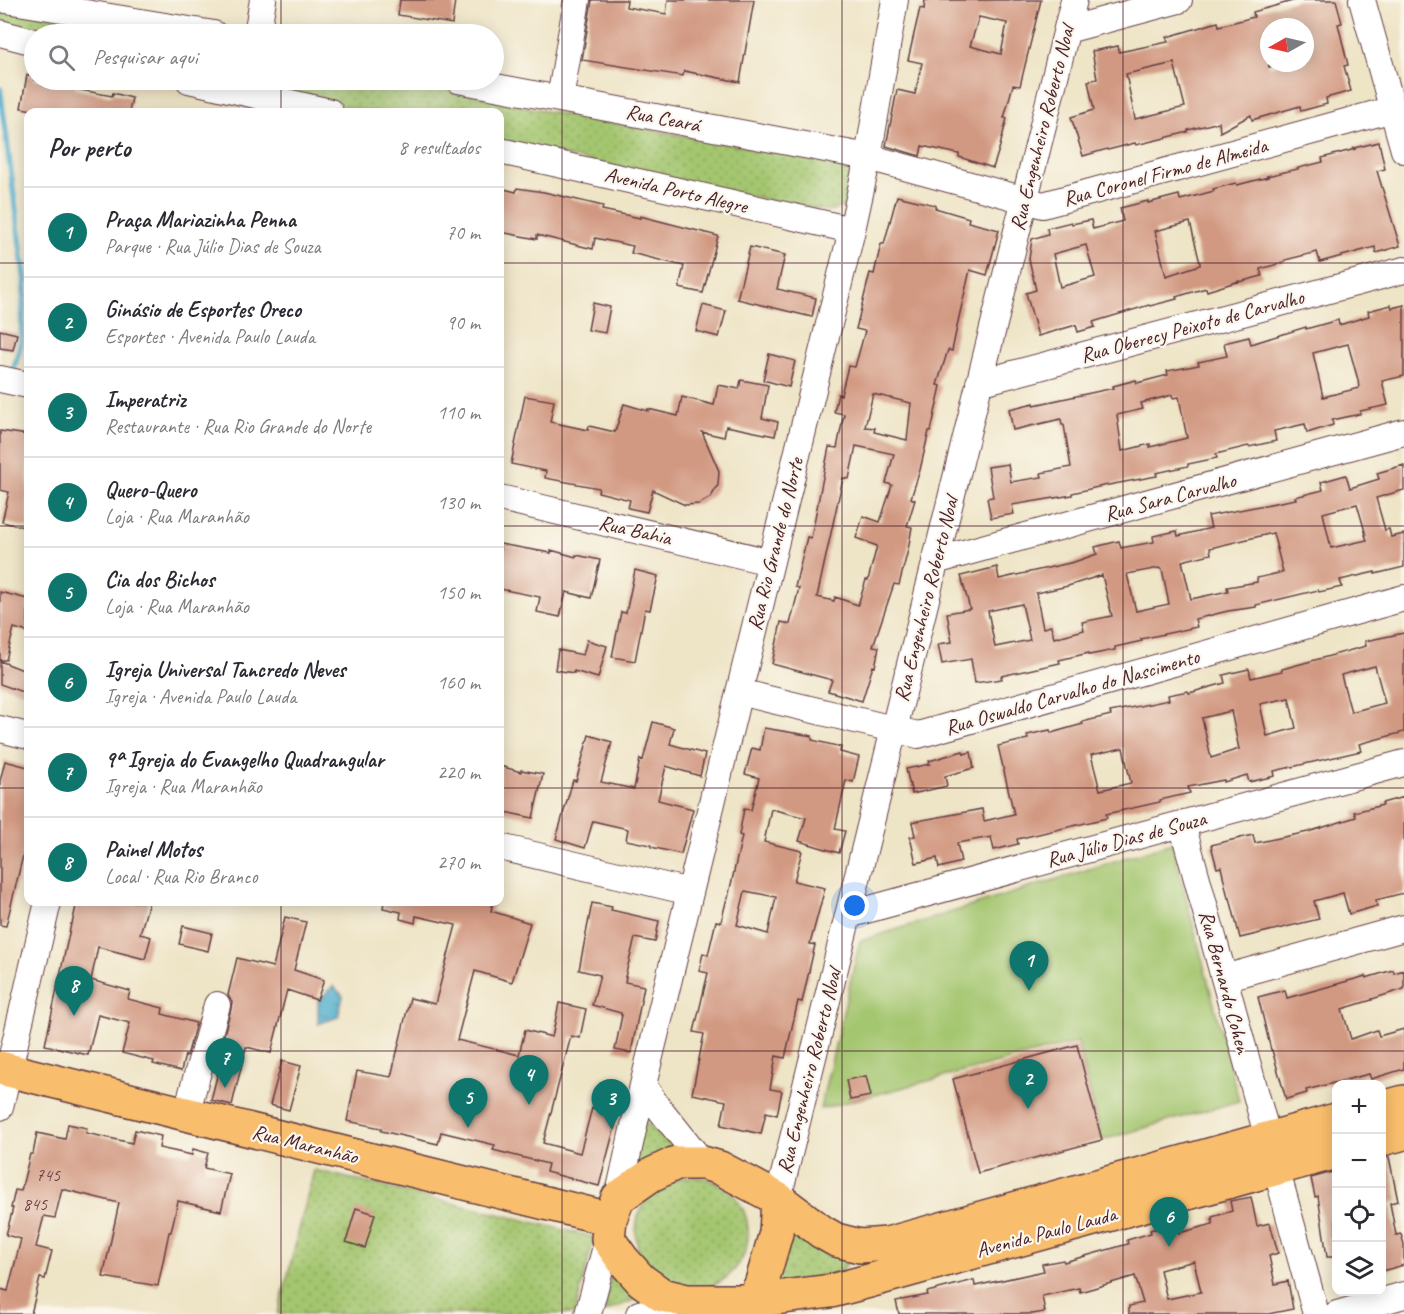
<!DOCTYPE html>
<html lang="pt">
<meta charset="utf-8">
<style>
:root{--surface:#fff;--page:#f7f7f7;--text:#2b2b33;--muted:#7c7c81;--line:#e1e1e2;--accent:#0f766e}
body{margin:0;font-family:Caveat,sans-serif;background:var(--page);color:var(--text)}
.controls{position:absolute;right:18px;bottom:18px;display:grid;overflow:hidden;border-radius:12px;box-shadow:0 3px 15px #0003}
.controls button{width:54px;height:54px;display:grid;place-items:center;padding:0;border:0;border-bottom:2px solid var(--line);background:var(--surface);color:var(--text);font:30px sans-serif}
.compass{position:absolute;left:1260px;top:18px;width:54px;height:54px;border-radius:50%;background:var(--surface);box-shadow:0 3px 15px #0003;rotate:262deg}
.you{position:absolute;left:855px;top:906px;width:21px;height:21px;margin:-15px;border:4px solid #fff;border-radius:50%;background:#1a73e8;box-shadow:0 0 0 9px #1a73e833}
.badge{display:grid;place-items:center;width:39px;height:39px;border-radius:50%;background:var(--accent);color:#fff;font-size:20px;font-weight:700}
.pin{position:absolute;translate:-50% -50px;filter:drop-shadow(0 2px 3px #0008)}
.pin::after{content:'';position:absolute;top:32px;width:21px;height:18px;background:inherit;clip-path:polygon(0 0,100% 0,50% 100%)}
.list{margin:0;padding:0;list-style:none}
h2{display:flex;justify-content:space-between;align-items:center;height:78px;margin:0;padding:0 24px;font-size:26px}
h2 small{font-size:20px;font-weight:400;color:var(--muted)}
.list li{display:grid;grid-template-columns:39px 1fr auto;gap:18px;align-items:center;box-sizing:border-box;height:90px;padding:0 24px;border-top:2px solid var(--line)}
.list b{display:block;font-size:22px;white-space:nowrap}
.list p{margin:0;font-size:20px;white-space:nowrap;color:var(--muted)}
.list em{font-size:20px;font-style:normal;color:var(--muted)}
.icon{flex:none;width:33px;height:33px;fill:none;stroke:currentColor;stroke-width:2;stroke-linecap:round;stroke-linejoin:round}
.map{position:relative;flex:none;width:1404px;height:1314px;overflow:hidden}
.search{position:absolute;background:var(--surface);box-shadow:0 3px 15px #0003;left:24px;top:24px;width:480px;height:66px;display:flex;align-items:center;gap:15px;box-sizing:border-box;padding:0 21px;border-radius:33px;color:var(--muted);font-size:22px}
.panel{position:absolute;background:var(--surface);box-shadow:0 3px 15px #0003;left:24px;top:108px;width:480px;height:798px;border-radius:12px}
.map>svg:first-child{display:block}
</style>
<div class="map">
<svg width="1404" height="1314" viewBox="0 0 1404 1314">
<defs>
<pattern id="grass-dots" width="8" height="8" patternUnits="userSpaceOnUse" patternTransform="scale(1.5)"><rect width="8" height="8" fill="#a4c66f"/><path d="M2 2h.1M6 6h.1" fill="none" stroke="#88a05b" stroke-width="1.8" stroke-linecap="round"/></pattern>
<pattern id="water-ripples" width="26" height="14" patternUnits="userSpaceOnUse" patternTransform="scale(1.5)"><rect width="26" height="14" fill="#4cabcb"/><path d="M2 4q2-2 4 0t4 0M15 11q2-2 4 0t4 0" fill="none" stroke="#418ba5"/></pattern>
</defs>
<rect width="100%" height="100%" fill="#fbf7ec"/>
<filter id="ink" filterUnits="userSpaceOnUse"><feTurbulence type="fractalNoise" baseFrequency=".0167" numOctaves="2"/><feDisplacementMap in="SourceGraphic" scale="12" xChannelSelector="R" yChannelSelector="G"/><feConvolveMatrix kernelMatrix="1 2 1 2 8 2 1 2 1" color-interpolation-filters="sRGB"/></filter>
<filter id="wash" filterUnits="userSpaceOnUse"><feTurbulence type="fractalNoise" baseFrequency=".008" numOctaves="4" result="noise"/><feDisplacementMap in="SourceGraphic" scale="24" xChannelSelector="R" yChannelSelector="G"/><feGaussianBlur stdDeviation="1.35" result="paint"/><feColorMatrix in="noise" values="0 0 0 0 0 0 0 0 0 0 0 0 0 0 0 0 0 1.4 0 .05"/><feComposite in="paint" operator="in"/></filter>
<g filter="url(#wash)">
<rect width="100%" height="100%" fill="#eee4c6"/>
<path fill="url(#grass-dots)" stroke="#77724d" stroke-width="1.5" d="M0 7 152 34H50L0 23Z
M268 80H404L545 111 838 163 852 170 845 206 829 211 783 203 500 142V112H372L307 100 268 84Z
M643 1121 688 1152 631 1170Z
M314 1170 594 1237 575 1314H278Z
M636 1233a56 56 0 1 1 112 0a56 56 0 1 1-112 0Z
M787 1223 852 1257 839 1274 772 1285Z
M612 1267 649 1294 604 1312Z"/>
<path fill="#a4c66f" stroke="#77724d" stroke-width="1.5" d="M1172 843 1239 1101 1102 1140 1078 1042 820 1109 860 941Z"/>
<path fill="url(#water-ripples)" stroke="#4b657b" stroke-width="1.5" d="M333 986 343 996 338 1017 318 1024V1001Z"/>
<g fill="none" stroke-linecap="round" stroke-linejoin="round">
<path stroke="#4cabcb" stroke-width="6" d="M0 89 25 280 21 342 14 368"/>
</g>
<g id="blocks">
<path fill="#d29982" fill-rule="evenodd" d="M400 0H455L452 24 398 15Z
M592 0H627L626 7 666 14 668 0H754L740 82 684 71 683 76 582 60Z
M925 0H1041L1020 86 1013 85 1004 118H1007L1000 146 993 168 959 157V154L922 146 920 156 886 146 897 90 915 94 922 63 908 60 920 8 924 9ZM979 17 1007 23 1001 54 970 46Z
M1296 0H1336L1342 23 1338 24 1348 65 1344 66 1351 91 1326 98 1327 104 1301 111 1300 106 1252 120 1251 115 1220 132 1219 122 1188 130V132L1161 139 1136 145 1135 143 1108 150 1107 149 1083 156 1071 117 1094 110 1088 81 1097 79 1092 51 1118 46 1119 52 1168 42 1167 37 1218 22 1219 26 1254 17 1253 12ZM1269 27H1305V47L1307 55 1305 56V63H1282L1269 67ZM1174 63 1185 107 1135 119 1126 74Z
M27 75 34 76V80H57L76 84 75 89 112 96 113 93 132 98 129 112H44L21 108Z
M1379 142 1385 169 1377 171 1400 246 1376 253 1375 247 1320 262 1317 252 1285 260V262L1260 269 1262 276 1239 282V281L1207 291 1206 288 1176 297 1177 299 1150 306 1149 305 1093 322 1095 327 1078 332 1076 325 1038 336 1026 293 1036 290 1029 259 1032 239 1048 234 1047 228 1071 222 1072 224 1091 220 1093 229 1123 221 1120 208 1148 201V203L1179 195 1180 200 1214 191 1213 189 1236 183 1237 185 1268 177 1267 176 1298 169V168L1323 162 1322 158 1355 149 1354 148ZM1190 222 1200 263V265L1166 276 1155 231ZM1086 245 1095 277 1060 287 1053 254Z
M500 188 516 192 517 188 544 192 603 206 602 210 640 218V216L718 236 703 293 679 288 684 266 631 253 633 246 595 238 593 249 537 235V239L500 232Z
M897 196 935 205V208L969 218 968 222 999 230 987 275 970 270 959 317 952 351 948 350 937 385 941 386 931 431H929L920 470 911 498 915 500 907 526 912 527 908 550 899 585 894 584 873 646 879 647 875 667 873 666 862 701 828 691 832 680 772 664 781 622 790 624 799 588 795 587 807 537 811 538 829 447 837 448 844 414 834 412 838 394 841 395 848 366 855 367 865 331 856 329 870 273 874 274 881 244H884ZM873 394 911 403 907 440 874 432 875 428 865 427ZM856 446 894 454 886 483 892 485 880 522 863 516 856 538 877 546 868 580H866L858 605 835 597 834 601 817 597 843 478 849 479Z
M750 247 785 255 777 289 816 298 812 317 737 299Z
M593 303 610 307 605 333 588 330Z
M703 305 726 311 719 337 696 331Z
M1391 305 1392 308 1404 305V376L1382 381 1388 405 1360 411V414L1332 420 1333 425 1307 433 1305 424 1274 431 1276 441 1249 447 1248 446 1216 454 1217 458 1188 464V466L1156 473 1157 476 1098 487 1072 493V495L1012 505 1014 514 991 518 987 498 993 497 988 467 1008 464 1011 482 1042 477 1041 473 1071 467 1064 425H1062L1061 419 1013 430 1009 409 1034 403V405L1114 388 1113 386 1136 380 1137 383 1168 375 1167 371 1199 365 1198 362 1227 356 1224 343 1249 337 1251 344 1306 327V329L1338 320 1339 325 1369 316 1368 311ZM1348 344 1358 380 1359 388 1323 397 1313 353ZM1172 395 1173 398 1179 397 1187 438 1150 447V444L1122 451 1117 415 1143 409 1141 403Z
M0 330 17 334 13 350 0 348Z
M769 354 795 361 789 387 763 380Z
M741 380 768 385 762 418 778 422 775 436 726 426 724 437 702 432 719 471 718 485 711 497 699 504 685 505 653 490 647 512 628 508 630 500 598 492 599 488 545 478 546 471 511 464 525 396 554 401 550 422 588 430 589 426 615 432 624 404 648 411V409L678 416 682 397 714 405 718 385 739 389Z
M0 431 28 435V528L2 522 9 492 0 490Z
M1404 465V490L1376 498 1385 530 1389 529 1391 537 1404 534V567L1375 574V572L1340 580 1342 587 1319 592 1318 590 1256 605V607L1228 611 1195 619 1197 627 1141 639 1142 641 1115 647V650L1089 655V653L1059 660 1060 663 1001 676 1002 679 975 683 971 659 942 664 938 644 952 642 947 613 970 609 961 576 997 567 999 579 1074 562 1097 554 1095 547 1119 541 1121 548 1154 542 1153 536 1177 531 1178 536 1211 528 1208 516 1296 499 1295 497 1323 490 1321 482 1346 475 1350 488 1379 479 1377 473ZM1357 504 1366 535H1365L1367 540 1331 548 1323 513ZM1273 533 1283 572 1257 578V582L1227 587 1228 591 1191 599 1182 561 1211 554 1210 548ZM1159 568 1160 569H1162L1169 604 1136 611 1127 574ZM1102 575 1112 616 1082 622 1084 630 1054 638 1051 626 1043 628 1036 593 1068 586ZM1022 604 1030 640 995 647 988 611Z
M500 544 551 553V550L576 557V555L600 560 591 598 566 592 560 617 537 612 540 597 500 589Z
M635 570 658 576 650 610 645 609 635 661 612 657 621 612 626 613Z
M0 592 28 599V632L14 628 6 660H0Z
M1404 633V732L1359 744 1361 751 1274 771 1275 776 1249 782 1247 775 1224 782V780L1188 787 1190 793 1160 800V802L1106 814 1107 818 1017 839 1018 844 994 850 991 837 957 843 961 862 939 868 937 858 916 863 910 837 915 836 912 822 982 809 984 821 1014 814 998 746 1028 739 1027 735 1050 730 1051 733 1083 724 1082 722 1111 715 1110 712 1169 700 1168 695 1188 691 1189 693 1225 683 1223 675 1249 669 1251 678 1282 671V669L1366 646 1365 641ZM1375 666 1385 703 1351 712 1341 675ZM1289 698 1296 728 1267 736 1260 704ZM1231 711 1239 749 1211 758 1202 718ZM1123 748 1131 783 1100 790 1091 755Z
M587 640 607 646 598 678 574 671V673L555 670 558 650 583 655Z
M0 661 28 672V694L0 684Z
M653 722 674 728 670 744 705 754 700 776 666 766 658 800 693 809 681 854 651 847V845L626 840 628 829 593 821 585 848 556 839 573 780 576 781 589 735 612 742 601 782 634 789 640 759 643 760Z
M764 728 812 736V740L841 747 840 752 859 757 853 782 846 780 835 829 845 831 839 853 799 841 806 818 771 809 764 842 802 851 794 881 825 888 810 944 815 945 802 1002 798 1001 785 1058 776 1056 770 1089 782 1091 777 1115 766 1112 761 1134 721 1125 726 1101 692 1094 704 1034 694 1032 708 973 699 971 703 953 708 955 716 921 721 922 727 898H728L742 836 739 835 744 809 751 810 759 778 745 774 752 748 760 750ZM745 891 776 897 768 934 737 925Z
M963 751 964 754 971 752 974 768 945 776 947 786 912 794 906 769 930 764 929 761Z
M5 761 28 767V835L6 926 0 925V781Z
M500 766 521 772V770L543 774 533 818 500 811Z
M1404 797V893L1376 900 1377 906 1349 914 1343 893 1314 901 1319 919 1240 938 1230 898H1228L1221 867 1217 868 1211 845 1253 835 1255 843 1308 832 1356 817 1354 812 1383 805 1382 803Z
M77 902H149L140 934 151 937 145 959 98 947 91 980 130 991 128 999 163 1008 162 1014 196 1023 187 1056 185 1055 181 1071 153 1064 154 1061 122 1053 130 1023 98 1015 88 1055 45 1045 71 924H72Z
M384 902H493L491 911 530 923 512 982 475 971 457 1040 519 1055 525 1030 552 1037 559 1003 586 1009 580 1038 571 1036 543 1143 580 1153 592 1108 618 1115 599 1186 546 1172 548 1164 493 1150 495 1145 441 1132 438 1144 381 1131V1128L347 1121 357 1071 391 1077 410 998 435 1004 456 925 416 916 415 923 400 919 401 912 383 908Z
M592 903 612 907 611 910 659 921 655 942 635 938 625 977H626L625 982 644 986 631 1053 615 1050 622 1015H621V1013L592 1005 600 975 579 970Z
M285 917 306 922 294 970 324 980 317 1000 287 990 271 1053 246 1047 232 1105 211 1100 220 1064 216 1063 231 1009 232 1002 228 995 237 958 273 967Z
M183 926 212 933 208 951 179 944Z
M1393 970 1394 973 1404 970V989L1372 999V1000L1342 1009 1351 1039 1377 1030 1379 1036 1404 1029V1069L1371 1079 1369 1074 1306 1090 1307 1093 1286 1099 1272 1050H1271L1258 997 1285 990 1287 998 1366 976V978Z
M1077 1045 1102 1140 978 1173 953 1079Z
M282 1061 301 1066 289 1110 270 1105Z
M866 1076 871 1096 850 1100 846 1080Z
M68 1124 87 1128 86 1133 132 1143 135 1130 161 1136 159 1148 192 1155 193 1149 208 1153 204 1168 230 1174 221 1211 178 1201 171 1232H169L158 1286 103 1277 119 1203 62 1189 55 1218 44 1216 36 1247 52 1251 45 1279 40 1278 31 1314H0V1289L8 1291 21 1239 6 1235 13 1208H11L15 1190 21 1191 30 1154H33L37 1133 65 1139Z
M1389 1157 1398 1201 1390 1203 1396 1235 1401 1234 1404 1244V1265L1382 1271V1158Z
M1336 1171V1257H1327L1318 1196 1315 1197 1311 1178Z
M1251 1197 1257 1226 1270 1223 1278 1253 1269 1256 1275 1284 1288 1281 1293 1309 1268 1314H1129V1306L1143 1303 1135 1276 1080 1292 1079 1288 1042 1296 1045 1312 1032 1314H899L896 1301 928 1295 927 1292 974 1280 975 1286 1044 1271 1042 1264 1063 1260 1064 1262 1128 1244 1127 1240 1151 1233 1150 1230 1176 1223 1179 1233 1213 1224 1212 1217 1232 1211 1230 1201ZM1194 1261 1201 1292 1167 1299 1160 1270Z
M356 1208 375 1214 365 1248 346 1242Z"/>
</g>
</g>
<g filter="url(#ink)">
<use href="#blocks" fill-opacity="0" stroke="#633d42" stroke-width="1.5"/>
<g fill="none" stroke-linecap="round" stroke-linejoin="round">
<g stroke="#633d42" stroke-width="28">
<path id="minor" d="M6 0 214 34
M1362 0 1404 150
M1067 30 1179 0
M0 33 34 42
M257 34 263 0
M189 80 330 112
M458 80 868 157 1043 205 1393 109
M560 99 577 0
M500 151 852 230
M0 379 28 385
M979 383 1404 270
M500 498 770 562
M935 561 1404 432
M739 692 918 735 1404 598
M0 729 28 736
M1182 824 1316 1314
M500 847 690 892
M848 915 1404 763
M1224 978 1404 928
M643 1085 655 1103 703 1163
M0 1107 48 902
M186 1114 217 1005
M618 1198 643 1085 852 230 868 157 895 0
M778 1199 1074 0
M588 1314 608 1239
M639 1314 687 1301
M1337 1314 1404 1295"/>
</g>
<g stroke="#633d42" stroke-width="36">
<path id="major" d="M0 1068 610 1219
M1382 1108 1404 1102
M1336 1120 887 1244 860 1246 836 1240 822 1232 778 1199 720 1168 703 1163H676L651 1175 618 1198 610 1219 608 1239 623 1260 641 1280 662 1295 687 1301H752L831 1291 869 1281 1336 1152
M1382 1139 1404 1133
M752 1301 761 1285 776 1233 778 1199"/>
</g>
<use href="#minor" stroke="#fff" stroke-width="26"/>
<use href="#major" stroke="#f9be6d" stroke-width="33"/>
</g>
</g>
<path fill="none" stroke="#4a1f2b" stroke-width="1.5" stroke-opacity="0.55" d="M281 0V34M562 0V1314M842 0V1314M1123 0V1314M281 80V112M0 263H28M500 263H1404M0 526H28M500 526H1404M0 788H28M500 788H1404M281 902V1314M0 1051H1404"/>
<g text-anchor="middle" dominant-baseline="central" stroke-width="4.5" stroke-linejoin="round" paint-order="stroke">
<g font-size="18" fill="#6c3e41">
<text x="48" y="1175">745</text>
<text x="35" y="1204">845</text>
</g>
<g font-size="21" fill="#4a1f2b" stroke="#fbf7ec">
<text transform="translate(663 118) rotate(11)">Rua Ceará</text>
<text transform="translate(1042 128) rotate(-76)">Rua Engenheiro Roberto Noal</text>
<text transform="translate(1165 172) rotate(-15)">Rua Coronel Firmo de Almeida</text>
<text transform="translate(676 190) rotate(13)">Avenida Porto Alegre</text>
<text transform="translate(1192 326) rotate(-15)">Rua Oberecy Peixoto de Carvalho</text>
<text transform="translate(1170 497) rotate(-15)">Rua Sara Carvalho</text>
<text transform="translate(635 530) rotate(13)">Rua Bahia</text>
<text transform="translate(775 544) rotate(-76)">Rua Rio Grande do Norte</text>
<text transform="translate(926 599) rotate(-76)">Rua Engenheiro Roberto Noal</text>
<text transform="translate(1072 692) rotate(-16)">Rua Oswaldo Carvalho do Nascimento</text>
<text transform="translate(1126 839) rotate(-15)">Rua Júlio Dias de Souza</text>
<text transform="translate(1225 982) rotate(75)">Rua Bernardo Cohen</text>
<text transform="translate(809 1071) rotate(-76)">Rua Engenheiro Roberto Noal</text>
<text transform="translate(305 1144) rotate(14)">Rua Maranhão</text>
<text transform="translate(1046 1232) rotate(-15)">Avenida Paulo Lauda</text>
</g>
</g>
</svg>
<div class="controls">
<button>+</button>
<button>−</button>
<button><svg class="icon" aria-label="locate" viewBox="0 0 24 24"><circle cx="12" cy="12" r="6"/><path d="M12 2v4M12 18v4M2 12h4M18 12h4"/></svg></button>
<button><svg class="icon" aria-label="layers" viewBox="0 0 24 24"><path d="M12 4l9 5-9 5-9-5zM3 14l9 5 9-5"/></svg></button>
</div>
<svg class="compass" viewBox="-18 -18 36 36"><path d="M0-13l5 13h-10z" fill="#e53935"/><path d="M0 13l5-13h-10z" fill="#7c7c81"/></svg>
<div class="you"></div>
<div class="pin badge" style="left:1029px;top:991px">1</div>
<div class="pin badge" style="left:1028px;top:1109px">2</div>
<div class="pin badge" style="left:611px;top:1129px">3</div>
<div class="pin badge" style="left:529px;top:1105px">4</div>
<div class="pin badge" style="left:468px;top:1128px">5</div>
<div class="pin badge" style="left:1169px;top:1247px">6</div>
<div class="pin badge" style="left:225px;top:1088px">7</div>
<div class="pin badge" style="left:74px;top:1016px">8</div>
<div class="search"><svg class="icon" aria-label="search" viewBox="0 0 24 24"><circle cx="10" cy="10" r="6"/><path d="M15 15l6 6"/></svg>Pesquisar aqui</div>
<section class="panel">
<h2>Por perto<small>8 resultados</small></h2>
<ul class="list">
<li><span class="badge">1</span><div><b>Praça Mariazinha Penna</b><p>Parque · Rua Júlio Dias de Souza</p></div><em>70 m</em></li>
<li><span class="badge">2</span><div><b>Ginásio de Esportes Oreco</b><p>Esportes · Avenida Paulo Lauda</p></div><em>90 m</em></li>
<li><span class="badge">3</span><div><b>Imperatriz</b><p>Restaurante · Rua Rio Grande do Norte</p></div><em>110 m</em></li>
<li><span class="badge">4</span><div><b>Quero-Quero</b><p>Loja · Rua Maranhão</p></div><em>130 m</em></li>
<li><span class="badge">5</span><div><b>Cia dos Bichos</b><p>Loja · Rua Maranhão</p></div><em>150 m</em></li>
<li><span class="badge">6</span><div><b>Igreja Universal Tancredo Neves</b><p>Igreja · Avenida Paulo Lauda</p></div><em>160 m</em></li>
<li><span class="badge">7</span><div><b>9ª Igreja do Evangelho Quadrangular</b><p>Igreja · Rua Maranhão</p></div><em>220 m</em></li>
<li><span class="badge">8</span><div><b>Painel Motos</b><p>Local · Rua Rio Branco</p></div><em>270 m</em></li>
</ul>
</section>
</div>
